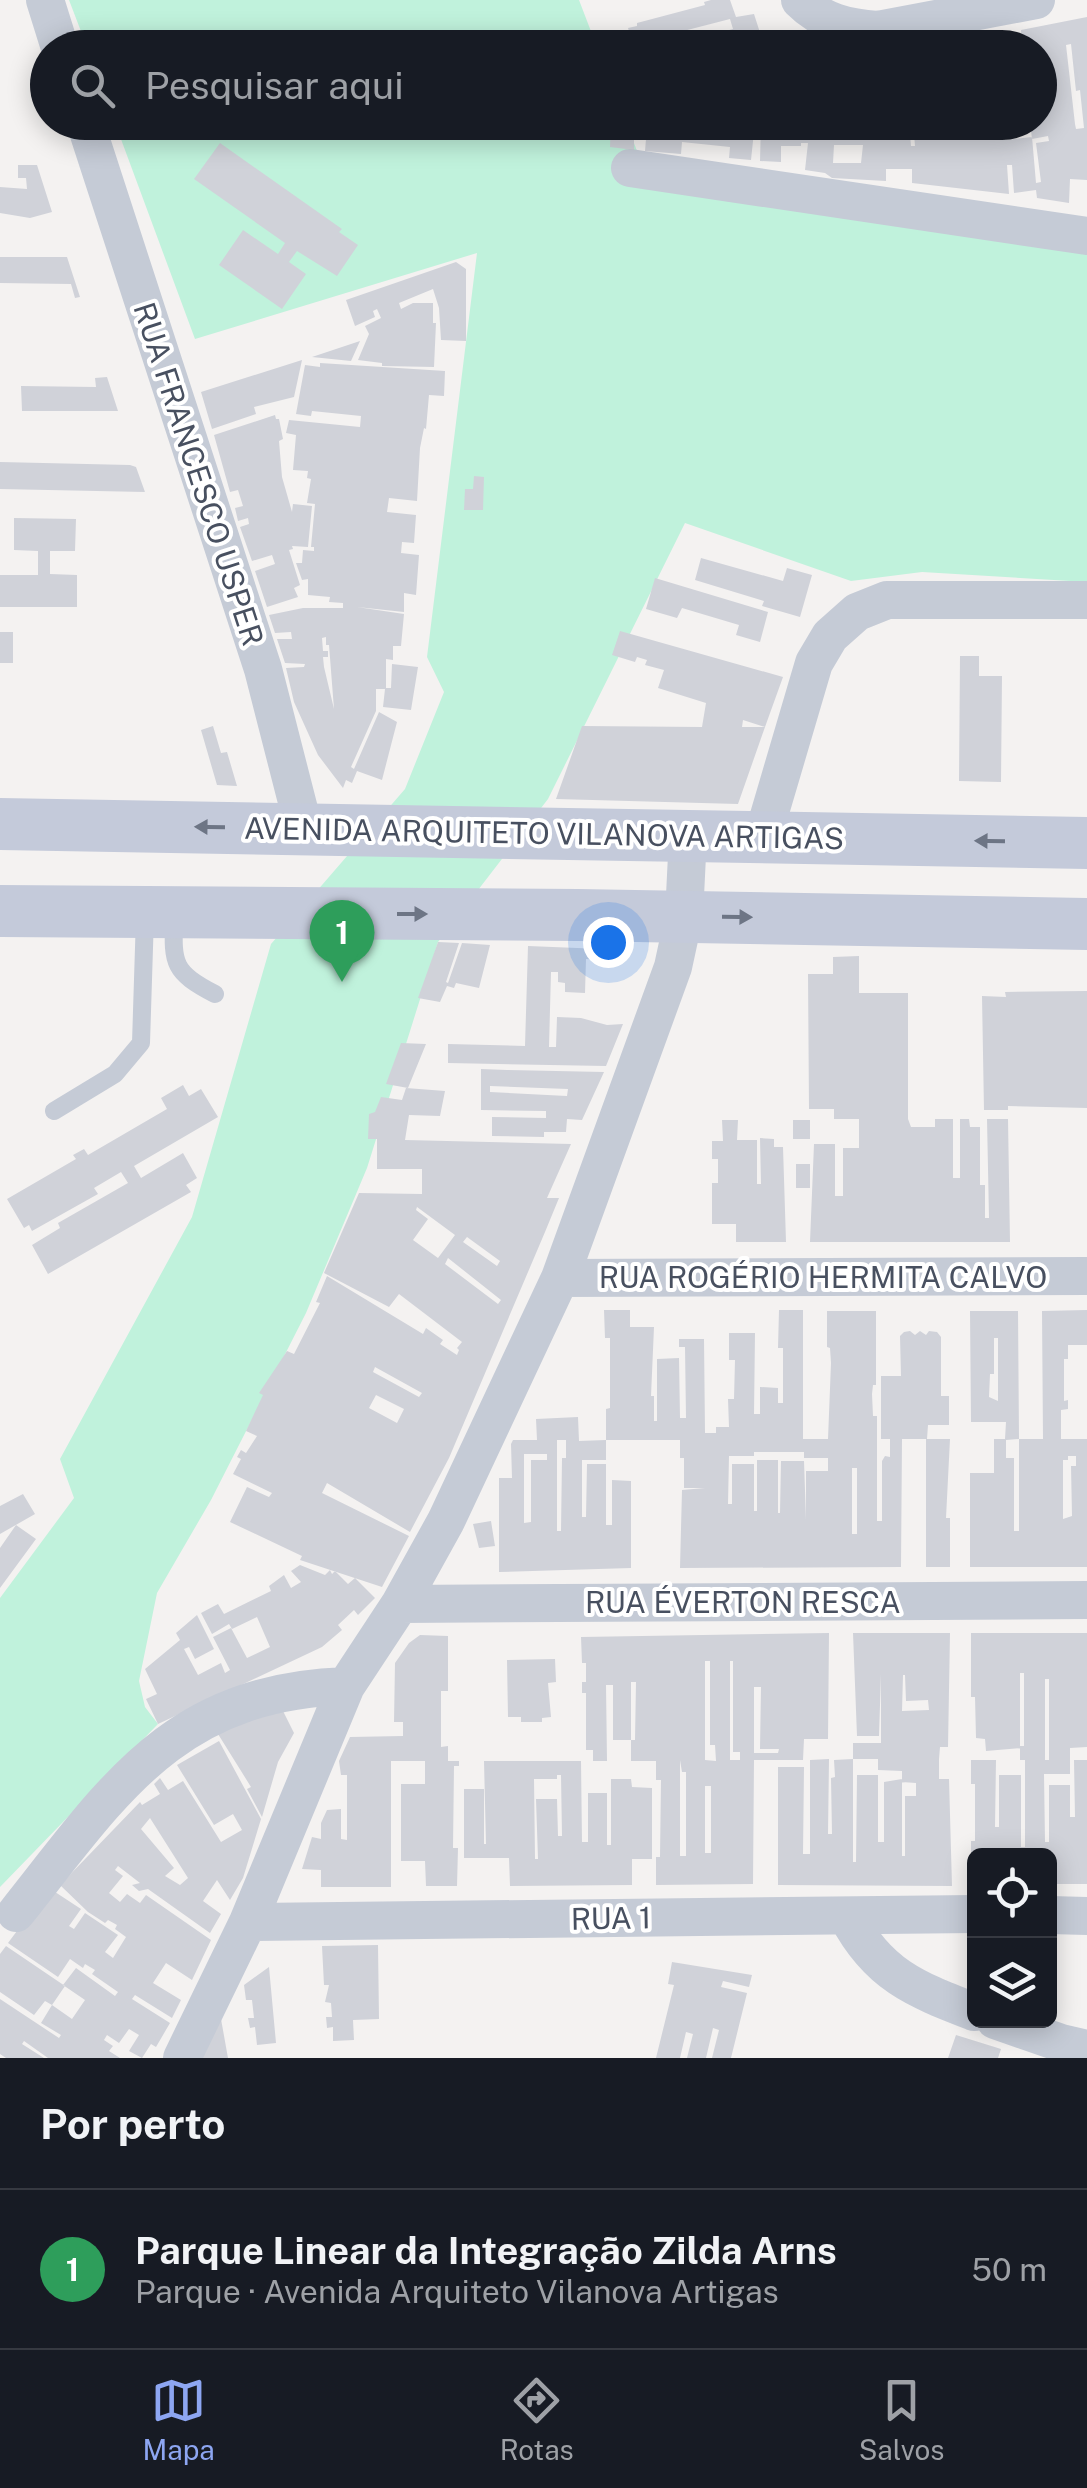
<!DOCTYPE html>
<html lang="pt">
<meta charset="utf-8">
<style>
:root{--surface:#171b24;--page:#20242c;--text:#f1f3f6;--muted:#9ea1a6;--line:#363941;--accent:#8da6f2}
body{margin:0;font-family:"Public Sans",sans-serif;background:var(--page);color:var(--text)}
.controls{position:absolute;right:30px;bottom:30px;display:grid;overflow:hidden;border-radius:15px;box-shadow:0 5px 25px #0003}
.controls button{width:90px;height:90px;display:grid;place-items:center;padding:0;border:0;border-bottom:2px solid var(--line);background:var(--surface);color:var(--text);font:50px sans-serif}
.you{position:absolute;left:608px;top:942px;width:35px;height:35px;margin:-25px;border:8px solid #fff;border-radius:50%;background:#1a73e8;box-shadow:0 0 0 15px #1a73e833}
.badge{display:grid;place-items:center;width:65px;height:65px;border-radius:50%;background:var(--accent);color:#fff;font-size:32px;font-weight:700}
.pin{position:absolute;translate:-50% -82px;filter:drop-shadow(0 2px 5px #0008)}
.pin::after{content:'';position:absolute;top:52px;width:35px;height:30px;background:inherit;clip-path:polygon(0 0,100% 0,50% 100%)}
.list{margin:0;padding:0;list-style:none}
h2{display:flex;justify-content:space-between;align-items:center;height:130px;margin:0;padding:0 40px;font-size:42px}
h2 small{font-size:32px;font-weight:400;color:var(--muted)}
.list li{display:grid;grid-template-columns:65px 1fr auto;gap:30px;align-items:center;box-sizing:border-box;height:160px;padding:0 40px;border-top:2px solid var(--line)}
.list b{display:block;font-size:38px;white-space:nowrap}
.list p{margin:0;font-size:32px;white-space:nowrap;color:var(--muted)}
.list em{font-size:32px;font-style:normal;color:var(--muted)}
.icon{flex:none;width:55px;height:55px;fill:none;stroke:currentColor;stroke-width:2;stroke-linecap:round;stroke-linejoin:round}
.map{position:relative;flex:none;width:1087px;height:2058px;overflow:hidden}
.search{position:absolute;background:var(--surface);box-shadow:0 5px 25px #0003;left:30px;right:30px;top:30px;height:110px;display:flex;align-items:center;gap:25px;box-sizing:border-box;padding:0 35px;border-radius:55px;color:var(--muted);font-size:38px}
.sheet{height:290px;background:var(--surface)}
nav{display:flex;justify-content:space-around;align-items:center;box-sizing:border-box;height:140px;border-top:2px solid var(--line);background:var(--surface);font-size:28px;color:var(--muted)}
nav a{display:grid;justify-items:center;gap:5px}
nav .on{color:var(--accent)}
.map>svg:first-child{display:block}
</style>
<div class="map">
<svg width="1087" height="2058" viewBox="0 0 1087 2058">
<rect width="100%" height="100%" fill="#f4f2f1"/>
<path fill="#c0f2dc" d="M69 0H579L597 47H87Z
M115 123H626L647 176 1087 227V582L922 572 851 581 685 523 548 799 438 942 367 1168 306 1313 211 1500 157 1593 139 1681 145 1707 158 1724 0 1887V1598L74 1498 60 1459 192 1217 271 944 405 789 444 692 427 657 477 253 195 339Z"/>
<path fill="#d0d2d9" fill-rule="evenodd" d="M711 0H730L736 17 754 14 763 42 790 35 795 48H661L733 29 730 19 633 44 628 28 637 26V23L705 5 704 2Z
M1087 17V180L1070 179 1069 203 1037 198 1036 190 1014 193 1012 165H1007L1009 194 912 183V169H886V181L832 178 825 173 805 170 808 143H801V146H781V162L760 161 761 122H909L911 146H915L913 122H932L933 133H939L938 122H1003L1005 140 1032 137 1036 183 1041 182 1036 143 1049 141 1048 136 1032 139 1030 122H1040V48H1022L1021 30ZM1071 44 1076 91 1080 90 1084 128 1076 129 1075 124 1066 45ZM834 145H863L861 163H833Z
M997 34V42L1015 40 1016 48H935Z
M611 122H755L751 160 729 158 730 147 682 142 681 154 645 151 646 139 634 138V150L610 147Z
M220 143 342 229 339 232 358 245 337 276 297 251 289 262 306 274 282 309 219 265 243 230 278 254 285 243 194 179Z
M18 165H37L52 212 30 218 0 213V187L27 189 26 178H18Z
M0 257H67L80 297 75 298 71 284 0 283Z
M456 262 466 269V341L441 340 439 308 433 289 399 303 401 309 413 303H433V323H436L434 367 382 366V363L358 360 369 334 365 326 381 318 377 309 373 311 375 317 355 326 346 300Z
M360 341 351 361 312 357Z
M302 360 294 397 254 407 256 414 212 429 201 392Z
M320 363 445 371 444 396 429 395 426 429 424 428 420 448 417 501 389 498 387 512 416 515 414 543 402 542 401 553 419 555 416 595 404 593V612L357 607 404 614 401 646H393V660L386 659V688H391L392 664 418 667 411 710 383 707 385 689H376V711L351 767 354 769 379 712 397 722 382 780 357 771 352 783 346 780 343 788 318 755 294 702 286 668 304 667 305 664 285 663 277 639H292L291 632 275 633 269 615 303 608H343V603L329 602 330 597 308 595V579L302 580 296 563H302L303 550 314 551V547H311L315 504 307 503 311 479 307 478 308 471 293 470 296 435 286 433 289 420 360 427 361 416 312 411 311 416 296 414 305 365 320 367ZM326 637V645H329L334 709 324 667 323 657H328V651H323L322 638Z
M107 377 118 411H22L21 386 96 387 95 378Z
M275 415 276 419H279L283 439 279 441 282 477 292 512 293 504 312 506 308 547 292 546 293 549 289 550 300 585 294 588 298 597 267 607 255 571 275 564 272 555 252 561 240 527 249 524 248 518 238 521 235 508 243 506 238 490 230 492 214 435Z
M0 462 130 465 136 467 145 492 0 489Z
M474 476 484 477 483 510H464L465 489H473Z
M14 518 76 519 75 551H50V574L77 575V607H0V575H38V551L14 550Z
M701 558 783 581 787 568 812 575 800 617 762 606 764 601 695 580Z
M655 578 768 612 760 642 736 635 739 625 682 608 677 618 646 609Z
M620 631 783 677 765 727 743 720 742 727H765L738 804 556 799 582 726 702 727 706 703 658 688 664 670 645 665 647 660 637 657 635 662 612 655Z
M0 632H13V663H0Z
M960 656H979V676H1002L1001 782 959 781Z
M213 726 221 753 227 752 237 786 217 785 201 730Z
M438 942 459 943 446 982 448 983 462 943 490 945 479 988 456 983 454 988 447 986 440 1002 418 998Z
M528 946 602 949V960L586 959 585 993 565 992V983L558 982V972H551L549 1047H556L557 1017 581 1018 607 1025 623 1024 606 1066 448 1063V1044L525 1046Z
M859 956V993H908V1119L911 1127H935V1119H953V1178H960V1119H969L970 1127H980V1185H985V1218H989L987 1119H1008L1010 1242H810L814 1144H835V1196H843V1148H859V1119H834V1109H809L808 974H833V957Z
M1087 991V1108L1008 1106V1110H984L982 996 1006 997 1005 992Z
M401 1043 426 1044 408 1088 386 1084Z
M481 1069 507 1070 604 1072 582 1120 567 1119 566 1132H544V1137L492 1136V1117L546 1118V1111L481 1110ZM490 1086 568 1089 567 1096 490 1092Z
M183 1085 189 1096 201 1089 218 1117 134 1166 141 1178 183 1153 197 1178 186 1185 191 1192 48 1274 32 1245 60 1228 58 1223 128 1183 121 1172 94 1188 98 1194 32 1231 29 1225 24 1228 7 1199 76 1159 73 1155 84 1149 88 1155 167 1109 161 1098Z
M406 1088 445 1091 440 1116 409 1115 405 1140 571 1144 547 1198H559L545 1232 449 1458 410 1532 327 1483 322 1493 409 1536 382 1587 300 1560 302 1556 230 1522 247 1487 269 1497 272 1493 233 1474 241 1459 237 1457 241 1450 246 1453 257 1436 246 1431 263 1395 259 1393 287 1351 294 1354 320 1303 316 1302 327 1276 423 1334 426 1328 443 1340 440 1344 457 1355 459 1350 457 1348 462 1342 399 1294 389 1307 324 1273 359 1193 422 1194V1169H377V1139H368L369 1114 375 1112 381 1097 402 1100ZM417 1207 455 1235 438 1258 413 1240 428 1219 416 1210ZM467 1237 500 1261 497 1266 463 1242ZM448 1258 501 1300 498 1304 445 1264ZM375 1367 422 1393 419 1397 373 1372ZM376 1395 404 1409 397 1423 369 1408Z
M722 1120H738L737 1140H757V1184H761L760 1138 774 1139V1147H783L786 1242H736V1224H712V1183H718V1159H712V1141H723Z
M793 1120H810V1139H793Z
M796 1164H810V1188H796Z
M604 1310H630V1327H654L651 1396H654V1421H657V1359L679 1358 680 1418H686L685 1347H679V1339H704L705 1433H716V1427H729L728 1399H734L735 1360H729V1333H755L754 1414H760V1387L778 1388V1403H783V1348H778L779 1310H803V1439H828L831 1363 830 1348 827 1347V1311H876V1385H873L872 1394 873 1416H877V1521H882V1461L885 1456 890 1457V1439H881V1376H901L900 1336 904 1332 910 1331 915 1335 920 1331 926 1335 929 1331 937 1332 941 1337V1396H949V1425H928L927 1439H902L901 1567 680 1568 682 1490 705 1488H684V1458H680V1440H606V1409L610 1408V1338H605ZM754 1452H804V1458H828V1471H806V1520L804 1461H781L780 1513H778V1460H757V1511H754V1464H732V1504H728L729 1456H754ZM852 1468H857V1534H852Z
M1087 1310V1345H1068V1359H1064V1401L1068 1400V1409L1061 1410V1439H1087V1567H970V1473H994V1439H1005L1006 1422H971L970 1311H1018L1019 1439 1006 1440V1458H1014V1531H1019V1439H1043L1042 1311ZM994 1338H998V1401L989 1397 990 1374H994ZM1068 1456H1076V1466H1071L1072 1516 1063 1519V1460H1068Z
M578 1417 579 1441 606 1440V1460H582V1517H586L587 1464H606V1525H612V1480L631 1481V1568L499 1572V1478H512L511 1444 513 1440H537L536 1419ZM557 1440H566V1458H562L561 1531H557ZM524 1454H547V1460H531V1522L524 1523Z
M926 1439H950L946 1518H950V1567H926Z
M23 1494 35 1514 0 1534V1506Z
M491 1521 495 1546 479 1548 473 1524Z
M16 1525 36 1539 0 1588V1548Z
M300 1565 325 1575 330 1570 332 1574 335 1571 348 1584 355 1578 375 1598 358 1615 354 1610 338 1625 342 1630 322 1647 158 1724 146 1699 157 1694 145 1669 180 1640 176 1633 197 1615 214 1649 195 1659 189 1647 184 1649 198 1675 221 1663 225 1673 230 1670 213 1637 231 1628 247 1658 270 1647 257 1617 232 1629 229 1624 212 1634 201 1613 218 1604 224 1614 271 1591 269 1586 284 1575 291 1588 301 1582 291 1571Z
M829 1633 828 1739H804L803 1760H754L753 1884 656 1885V1857H660L661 1780H656V1761H631V1740H635L636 1682H631V1740H613V1685H606L607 1761H593V1750H586V1693H582V1682H586V1663H582L581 1637ZM705 1661H710V1745H715L716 1761 705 1760ZM730 1661H733V1752H740V1760H730ZM754 1687H761L760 1749H779L778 1753H754ZM680 1760 682 1772H686V1856H680ZM705 1786H711V1853H705Z
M853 1633H950L948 1747H940L939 1759V1779H949L952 1886 778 1885V1767H804L803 1854H810V1760L829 1759 828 1834H832L831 1778 835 1777 834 1760 853 1759V1743H881V1674L879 1736H857ZM903 1675H905L906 1701 928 1700 929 1710 902 1711ZM853 1759H878V1770L902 1771V1782L916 1783V1796H905V1856H902V1779L884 1782V1842H878V1775H857L856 1862H853Z
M971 1633H1087V1747L1070 1748V1774H1044L1045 1842H1049V1785H1070V1817H1075L1074 1760H1087V1884H1050V1856H974V1884H971V1841H975V1784H971V1760H996L995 1827H999V1775H1021V1847H1025V1760H1020V1746H1024V1673H1020V1748L986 1751 985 1739 976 1738 975 1697H971ZM1045 1679H1049V1760H1045Z
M420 1635 448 1636V1691H441V1747L448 1746V1761H459V1766H454L453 1848H458L457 1886H426L425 1861H401V1784H425V1761H391V1887H321V1870L302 1869 312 1837 321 1839V1823L327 1810 341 1809V1839L347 1840V1775H341L339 1761 350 1737 403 1736V1722H394L395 1663 409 1643Z
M555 1659 556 1682 548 1683 551 1717 542 1718V1722H521V1717H508L507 1660Z
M280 1705 294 1733 278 1762 262 1817 247 1789 251 1787 218 1734Z
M219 1741 261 1819 243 1878 230 1900 217 1880 203 1901 221 1914 210 1933 148 1889 139 1891 132 1885 140 1883 118 1866 115 1870 123 1876 109 1893 120 1902 127 1894 140 1903 146 1895 211 1940 192 1980 166 1963 153 1983 181 2000 172 2018 135 1995 132 1999 170 2023 156 2047 151 2044 142 2058 129 2051 139 2035 129 2029 119 2043 107 2035 104 2040 113 2046 109 2051 120 2058H48L24 2041 22 2044 44 2058H6L0 2054V1999L59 2038 61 2035 41 2023 52 2005 72 2019 85 2000 63 1985 76 1968 115 1996 118 1992 92 1974 95 1970 85 1964 83 1968 70 1959 58 1977 8 1943 49 1888 81 1909 69 1926 74 1929 85 1913 118 1935 105 1952 113 1958 126 1937 115 1929 117 1925 108 1920 105 1923 88 1912 60 1885 140 1802 142 1805 160 1794 154 1784 160 1778 168 1790 183 1781 221 1842 242 1830 233 1814 214 1825 177 1765ZM150 1818 188 1878 180 1885 165 1876 174 1868 141 1829Z
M484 1761H581L582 1842H588V1793H607V1845H611V1779H631L632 1787 652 1788V1859H632V1885L510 1886 509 1858H464V1789H484V1844H486ZM557 1775H561L562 1836H558L557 1799H536L538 1859H535L534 1779H557Z
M378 1945 379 2019 353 2020 354 2040 333 2041V2027L327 2028 326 2017H332L331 2003 325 2002 329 1985H324L322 1946Z
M6 1946 65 1986 52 2005 45 2001 34 2015 0 1992V1954Z
M672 1962 752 1975 749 1987 723 1981 721 1987 747 1993 731 2058H712L719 2030 713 2028 706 2058H687L693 2034 686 2032 680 2058H656L674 1985 668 1984Z
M269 1967 276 2043 257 2045 255 2027 250 2028 248 2018H254L252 2000H246L244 1985Z
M221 2019 228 2058H197Z
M956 2035 1001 2049 998 2058H948Z"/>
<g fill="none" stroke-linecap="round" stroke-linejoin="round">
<path stroke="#c5cbd6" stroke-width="18" d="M174 916C173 963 171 971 215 994
M54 1111 115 1074 141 1043 145 916"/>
<path stroke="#c5cbd6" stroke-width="38" d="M45 0 60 48
M800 0C822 22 847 28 878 30L1036 0
M85 122 263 669 304 829
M630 168 1087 236
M763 836 814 663 830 636 857 612 887 600H1087
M560 1278 1087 1276
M400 1604 1087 1600
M16 1913C114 1790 173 1692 346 1686
M1050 1915 1087 1916
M847 1916C878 1975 915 1989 974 2012
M248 1922 974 1914
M995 2020 1061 2043 1087 2049
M182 2058 248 1922 346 1686 400 1604 446 1521 560 1278 673 967 684 916 688 835"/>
<path stroke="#c4cada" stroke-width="52" d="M0 824 1087 843
M0 911 578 915 1087 924"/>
</g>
<defs><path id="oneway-solid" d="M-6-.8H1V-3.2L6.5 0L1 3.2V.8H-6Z" transform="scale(2.5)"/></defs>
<g fill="#6d7585">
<use href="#oneway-solid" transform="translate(210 827) rotate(-179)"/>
<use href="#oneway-solid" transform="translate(990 841) rotate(-179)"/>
<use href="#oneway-solid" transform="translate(412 914)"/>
<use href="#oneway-solid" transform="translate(737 917) rotate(1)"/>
</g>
<g text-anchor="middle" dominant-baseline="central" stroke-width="8" stroke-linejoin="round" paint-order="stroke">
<g font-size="30" fill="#485060" stroke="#fff">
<text transform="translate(199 474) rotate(72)">RUA FRANCESCO USPER</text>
<text transform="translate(544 833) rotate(1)">AVENIDA ARQUITETO VILANOVA ARTIGAS</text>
<text x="823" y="1277">RUA ROGÉRIO HERMITA CALVO</text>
<text x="743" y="1602">RUA ÉVERTON RESCA</text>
<text transform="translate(611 1918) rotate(-1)">RUA 1</text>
</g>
</g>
</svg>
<div class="controls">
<button><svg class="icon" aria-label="locate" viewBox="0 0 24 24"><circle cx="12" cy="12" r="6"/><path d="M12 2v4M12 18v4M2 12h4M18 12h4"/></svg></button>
<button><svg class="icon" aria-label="layers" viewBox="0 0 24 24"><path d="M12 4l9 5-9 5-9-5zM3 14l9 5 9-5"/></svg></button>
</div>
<div class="you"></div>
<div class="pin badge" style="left:342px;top:982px;background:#2e9e5b">1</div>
<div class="search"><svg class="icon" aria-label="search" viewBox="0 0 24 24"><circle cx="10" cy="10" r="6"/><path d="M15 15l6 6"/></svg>Pesquisar aqui</div>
</div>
<section class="sheet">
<h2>Por perto<small></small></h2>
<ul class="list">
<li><span class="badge" style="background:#2e9e5b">1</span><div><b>Parque Linear da Integração Zilda Arns</b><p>Parque · Avenida Arquiteto Vilanova Artigas</p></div><em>50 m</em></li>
</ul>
</section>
<nav>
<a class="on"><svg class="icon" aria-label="map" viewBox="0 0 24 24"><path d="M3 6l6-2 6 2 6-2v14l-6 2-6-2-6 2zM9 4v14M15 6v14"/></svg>Mapa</a>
<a><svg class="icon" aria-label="directions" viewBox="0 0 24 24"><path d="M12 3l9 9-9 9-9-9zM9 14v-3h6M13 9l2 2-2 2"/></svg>Rotas</a>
<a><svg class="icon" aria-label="saved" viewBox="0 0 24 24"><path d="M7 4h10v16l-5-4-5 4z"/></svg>Salvos</a>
</nav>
